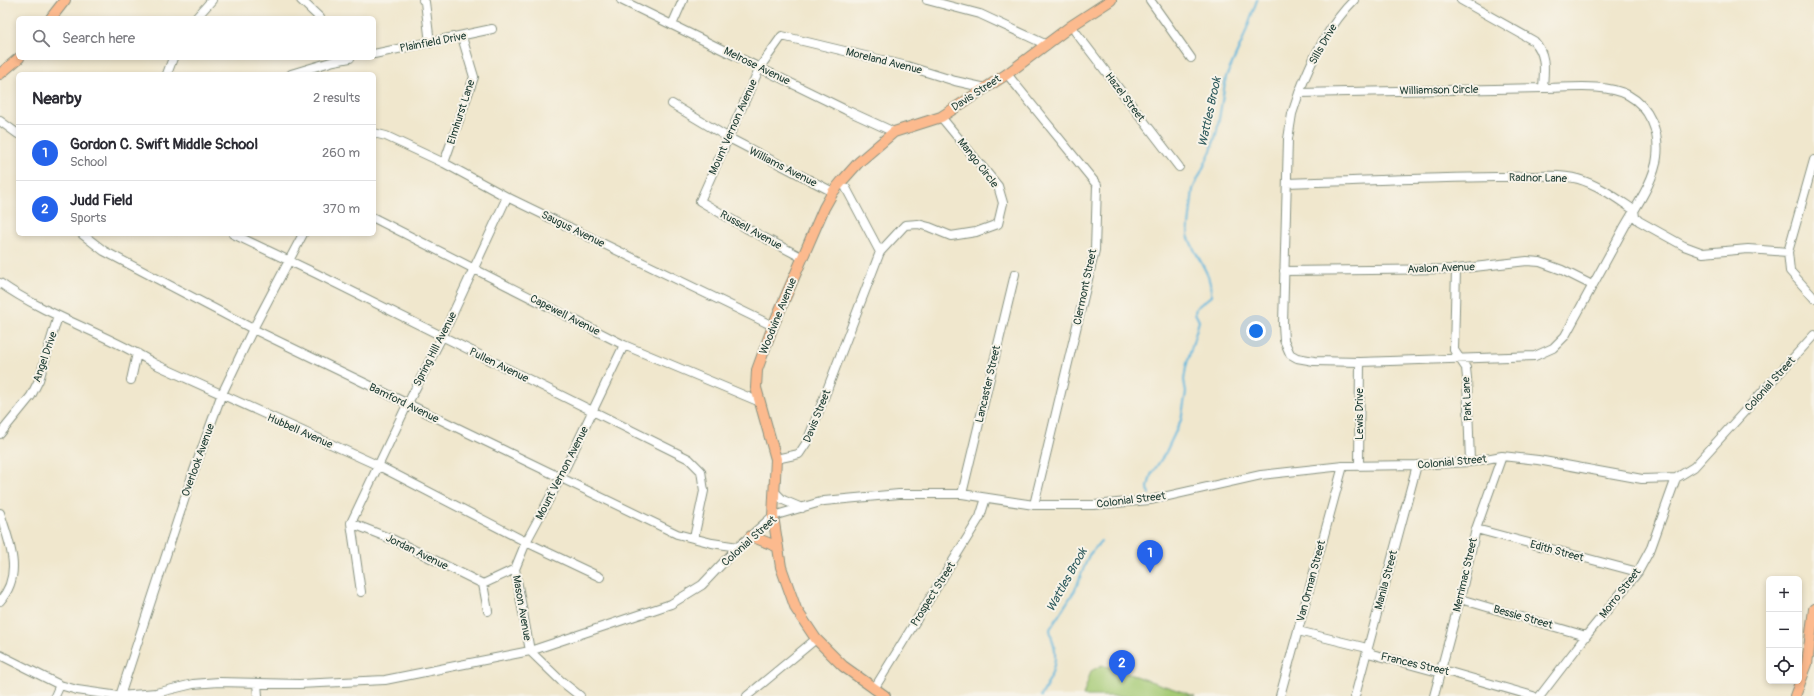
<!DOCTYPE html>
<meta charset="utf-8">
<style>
:root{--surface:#fff;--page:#f7f7f7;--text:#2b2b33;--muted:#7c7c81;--line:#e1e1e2;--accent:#2563eb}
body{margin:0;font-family:Pangolin,sans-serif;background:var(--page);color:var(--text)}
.controls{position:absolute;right:12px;bottom:12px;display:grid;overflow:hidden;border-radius:6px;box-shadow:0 2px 6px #0003}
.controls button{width:36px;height:36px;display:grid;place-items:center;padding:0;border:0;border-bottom:1px solid var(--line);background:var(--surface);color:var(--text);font:20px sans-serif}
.you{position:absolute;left:1256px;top:331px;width:14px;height:14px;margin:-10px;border:3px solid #fff;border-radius:50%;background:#1a73e8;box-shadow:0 0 0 6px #1a73e833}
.badge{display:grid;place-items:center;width:26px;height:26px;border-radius:50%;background:var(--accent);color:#fff;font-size:13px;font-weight:700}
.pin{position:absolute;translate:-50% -33px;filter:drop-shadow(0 1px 2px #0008)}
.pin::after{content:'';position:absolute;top:21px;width:14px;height:12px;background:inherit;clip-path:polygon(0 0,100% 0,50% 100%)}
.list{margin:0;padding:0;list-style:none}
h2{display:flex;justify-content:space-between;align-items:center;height:52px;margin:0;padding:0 16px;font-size:17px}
h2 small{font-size:13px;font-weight:400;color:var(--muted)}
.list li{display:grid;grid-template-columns:26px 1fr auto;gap:12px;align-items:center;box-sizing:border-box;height:56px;padding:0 16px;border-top:1px solid var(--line)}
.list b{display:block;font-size:15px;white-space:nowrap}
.list p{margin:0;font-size:13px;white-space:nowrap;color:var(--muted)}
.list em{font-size:13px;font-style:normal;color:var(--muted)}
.icon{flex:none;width:22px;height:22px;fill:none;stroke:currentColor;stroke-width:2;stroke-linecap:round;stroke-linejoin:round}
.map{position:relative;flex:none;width:1814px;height:696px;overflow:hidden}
.search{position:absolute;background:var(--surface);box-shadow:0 2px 6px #0003;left:16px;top:16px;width:360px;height:44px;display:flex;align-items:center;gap:10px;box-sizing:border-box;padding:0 14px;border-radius:6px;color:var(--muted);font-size:15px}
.panel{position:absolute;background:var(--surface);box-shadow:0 2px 6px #0003;left:16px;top:72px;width:360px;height:164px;border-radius:6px}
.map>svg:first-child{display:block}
</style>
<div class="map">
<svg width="1814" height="696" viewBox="0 0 1814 696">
<rect width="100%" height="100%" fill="#f7f3e8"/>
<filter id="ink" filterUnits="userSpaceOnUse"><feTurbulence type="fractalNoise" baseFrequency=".025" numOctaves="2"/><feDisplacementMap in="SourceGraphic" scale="8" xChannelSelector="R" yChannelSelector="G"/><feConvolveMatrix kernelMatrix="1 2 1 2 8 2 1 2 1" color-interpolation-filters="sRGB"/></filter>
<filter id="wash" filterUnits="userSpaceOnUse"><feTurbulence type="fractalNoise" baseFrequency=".012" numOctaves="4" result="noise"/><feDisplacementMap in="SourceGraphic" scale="16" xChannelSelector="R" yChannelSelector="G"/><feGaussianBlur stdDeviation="0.9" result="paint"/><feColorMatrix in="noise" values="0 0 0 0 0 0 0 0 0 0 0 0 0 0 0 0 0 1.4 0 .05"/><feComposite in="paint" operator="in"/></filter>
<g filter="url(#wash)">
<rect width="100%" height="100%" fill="#f0e7cd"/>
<path fill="#a5ca74" stroke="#628454" d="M1102 665 1195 696H1083L1091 671Z"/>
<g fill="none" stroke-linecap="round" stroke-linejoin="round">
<path stroke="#60b6dd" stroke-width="2" d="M1149 494 1148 487 1151 475 1166 452 1181 420 1186 392 1184 380 1186 367 1199 321 1195 313 1196 308 1211 296C1213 273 1194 256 1188 235L1193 189 1211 151 1217 131 1226 77 1242 42 1257 0
M1041 696C1049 683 1056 667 1055 651 1054 644 1051 637 1050 629L1075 590 1089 555 1101 541"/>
</g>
</g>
<g filter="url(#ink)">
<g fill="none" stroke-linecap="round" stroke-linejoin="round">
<g stroke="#889280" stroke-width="10">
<path id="minor" d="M301 0 320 18
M423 0 425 2 430 43
M621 0 846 110 894 132
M927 0 980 14 1047 45
M1150 0 1191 58
M1461 0 1534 41C1547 55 1544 70 1543 88
M196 18 212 0
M672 25 683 0
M1071 26 1179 167
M374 54 492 29
M167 74 173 58
M291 74 334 61 350 58
M1007 74 1097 185 1095 250 1034 505
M1543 88C1568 88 1606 83 1628 95 1650 107 1660 133 1657 157 1655 179 1636 207 1625 226 1605 262 1585 299 1565 336L1553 348 1535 356 1360 362 1314 361 1297 358 1290 354 1284 340 1283 324 1288 139 1292 114 1299 93Z
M1299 93C1312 58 1328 26 1354 0
M672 104 729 138 833 192
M0 121 18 134
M374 133 386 136 444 163 507 197 773 326
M1814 160 1788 252 1790 271 1814 298
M444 163 474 77 462 37
M1287 183C1357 181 1427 178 1496 177 1520 177 1556 173 1578 179 1599 185 1616 198 1634 210L1635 217 1639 221 1684 246 1703 253 1748 249 1788 252
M846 188 880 252
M374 218 624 345 760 402
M82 234 104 251 253 329 677 534 712 543 738 547
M233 234 317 274 689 459 701 471 704 491 694 538
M803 258 746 228 700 201 760 67 782 36 907 66 955 81 986 88
M1456 269 1454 350 1466 368 1467 378 1470 462
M1284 271 1456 269 1527 261 1540 262 1562 270 1592 285
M0 283C48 317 106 333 155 364L377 465 526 542 600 577
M131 380 137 353
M0 434 31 396 39 380 58 316
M776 459 799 454 807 442 880 252 905 225 918 224 929 227 951 236 976 232 998 224 1003 203 998 186 941 117
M1359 465 1360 362
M774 491 783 500 802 508
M962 494 1015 274
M0 513C9 542 24 574 0 601
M351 523 407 405 442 337 507 197
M351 523 394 540 483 584
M351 523 361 592
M1476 529 1638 572
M515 569 530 651 561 681 580 696
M483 584 515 569 526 542 561 477 624 345
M483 584 488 611
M1460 599 1586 636
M1298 631 1363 647 1372 654 1438 672 1446 671 1533 696
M0 655 60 685 77 690 119 696
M257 683 258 696
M874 689 980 517 986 498
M55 696 60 685
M120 696 156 693 193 684 219 682 299 684 385 680 530 651 671 604 702 585 738 547 773 516 824 501 899 494H962L1034 505H1094L1150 500 1261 475 1343 466 1417 465 1470 462 1502 456 1538 460 1642 479 1676 478 1694 467 1814 335
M120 696 192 476 221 396 253 329 303 234
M747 696 816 639
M1280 696 1343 466
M1355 696 1417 465
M1434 696 1460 599 1476 529 1502 456
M1540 696 1586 636 1638 572 1651 548 1676 478"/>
</g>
<g stroke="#889280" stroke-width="12">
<path id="major" d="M51 18 65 0
M0 74 19 58
M751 536 778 547
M885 696 843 666 816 639 796 609 781 567 773 516 776 459 756 388 757 370 773 326 824 208 833 192 842 181 859 162 894 132 941 117 1007 74 1071 26 1111 0
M1795 696 1807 664 1814 609"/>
</g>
<use href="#minor" stroke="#fff" stroke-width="8"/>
<use href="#major" stroke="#fcba8e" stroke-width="10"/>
</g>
</g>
<g text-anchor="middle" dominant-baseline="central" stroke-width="4" stroke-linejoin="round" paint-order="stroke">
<g font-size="11" fill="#1f3d34" stroke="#f7f3e8">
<text transform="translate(433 42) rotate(-11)">Plainfield Drive</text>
<text transform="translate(1323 44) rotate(-60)">Sills Drive</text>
<text transform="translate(884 61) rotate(14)">Moreland Avenue</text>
<text transform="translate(757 66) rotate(26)">Melrose Avenue</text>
<text transform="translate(1439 90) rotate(-1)">Williamson Circle</text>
<text transform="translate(976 93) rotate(-33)">Davis Street</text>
<text transform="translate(1125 97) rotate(53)">Hazel Street</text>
<text transform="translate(461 112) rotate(-72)">Elmhurst Lane</text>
<text transform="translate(733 127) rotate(-66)">Mount Vernon Avenue</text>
<text transform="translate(978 163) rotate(52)">Mango Circle</text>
<text transform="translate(783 167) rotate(27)">Williams Avenue</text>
<text transform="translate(1538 178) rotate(1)">Radnor Lane</text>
<text transform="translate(573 229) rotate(26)">Saugus Avenue</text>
<text transform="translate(751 230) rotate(29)">Russell Avenue</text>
<text transform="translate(1441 268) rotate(-2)">Avalon Avenue</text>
<text transform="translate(1085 287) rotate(-78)">Clermont Street</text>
<text transform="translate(565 315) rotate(27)">Capewell Avenue</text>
<text transform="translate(778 316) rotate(-68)">Woodvine Avenue</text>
<text transform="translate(435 349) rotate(-63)">Spring Hill Avenue</text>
<text transform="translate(45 357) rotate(-71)">Angel Drive</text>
<text transform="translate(499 365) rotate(26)">Pullen Avenue</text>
<text transform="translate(988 384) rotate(-77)">Lancaster Street</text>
<text transform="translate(1770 384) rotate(-48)">Colonial Street</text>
<text transform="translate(1467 399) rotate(-93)">Park Lane</text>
<text transform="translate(404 403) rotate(26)">Bamford Avenue</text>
<text transform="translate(1359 414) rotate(-90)">Lewis Drive</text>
<text transform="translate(817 416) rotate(-68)">Davis Street</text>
<text transform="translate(300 431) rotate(24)">Hubbell Avenue</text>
<text transform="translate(198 460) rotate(-70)">Overlook Avenue</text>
<text transform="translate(1452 462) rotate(-5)">Colonial Street</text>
<text transform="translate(562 473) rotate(-63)">Mount Vernon Avenue</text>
<text transform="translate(1131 500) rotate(-7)">Colonial Street</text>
<text transform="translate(749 541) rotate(-42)">Colonial Street</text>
<text transform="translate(1557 551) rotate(15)">Edith Street</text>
<text transform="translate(417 552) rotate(26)">Jordan Avenue</text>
<text transform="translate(1465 575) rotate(-77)">Merrimac Street</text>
<text transform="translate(1386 580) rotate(-75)">Manila Street</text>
<text transform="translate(1311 581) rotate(-75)">Van Orman Street</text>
<text transform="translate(1620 593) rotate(-52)">Morro Street</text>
<text transform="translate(933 594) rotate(-58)">Prospect Street</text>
<text transform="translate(522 608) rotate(80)">Mason Avenue</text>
<text transform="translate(1523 617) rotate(16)">Bessie Street</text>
<text transform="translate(1415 664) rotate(13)">Frances Street</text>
</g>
<g font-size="12" font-style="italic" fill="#2f5b5e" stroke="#f7f3e8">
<text transform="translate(1210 112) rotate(-78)">Wattles Brook</text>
<text transform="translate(1067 580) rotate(-61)">Wattles Brook</text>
</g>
</g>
</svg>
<div class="controls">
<button>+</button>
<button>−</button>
<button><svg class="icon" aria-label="locate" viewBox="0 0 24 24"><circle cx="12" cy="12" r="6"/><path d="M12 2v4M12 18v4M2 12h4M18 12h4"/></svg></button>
</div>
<div class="you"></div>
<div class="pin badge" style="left:1150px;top:573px">1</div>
<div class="pin badge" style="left:1122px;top:683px">2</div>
<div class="search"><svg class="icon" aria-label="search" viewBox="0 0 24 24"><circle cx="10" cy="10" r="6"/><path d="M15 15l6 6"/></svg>Search here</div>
<section class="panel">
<h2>Nearby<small>2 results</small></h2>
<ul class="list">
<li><span class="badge">1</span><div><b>Gordon C. Swift Middle School</b><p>School</p></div><em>260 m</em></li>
<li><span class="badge">2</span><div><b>Judd Field</b><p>Sports</p></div><em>370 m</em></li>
</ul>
</section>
</div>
